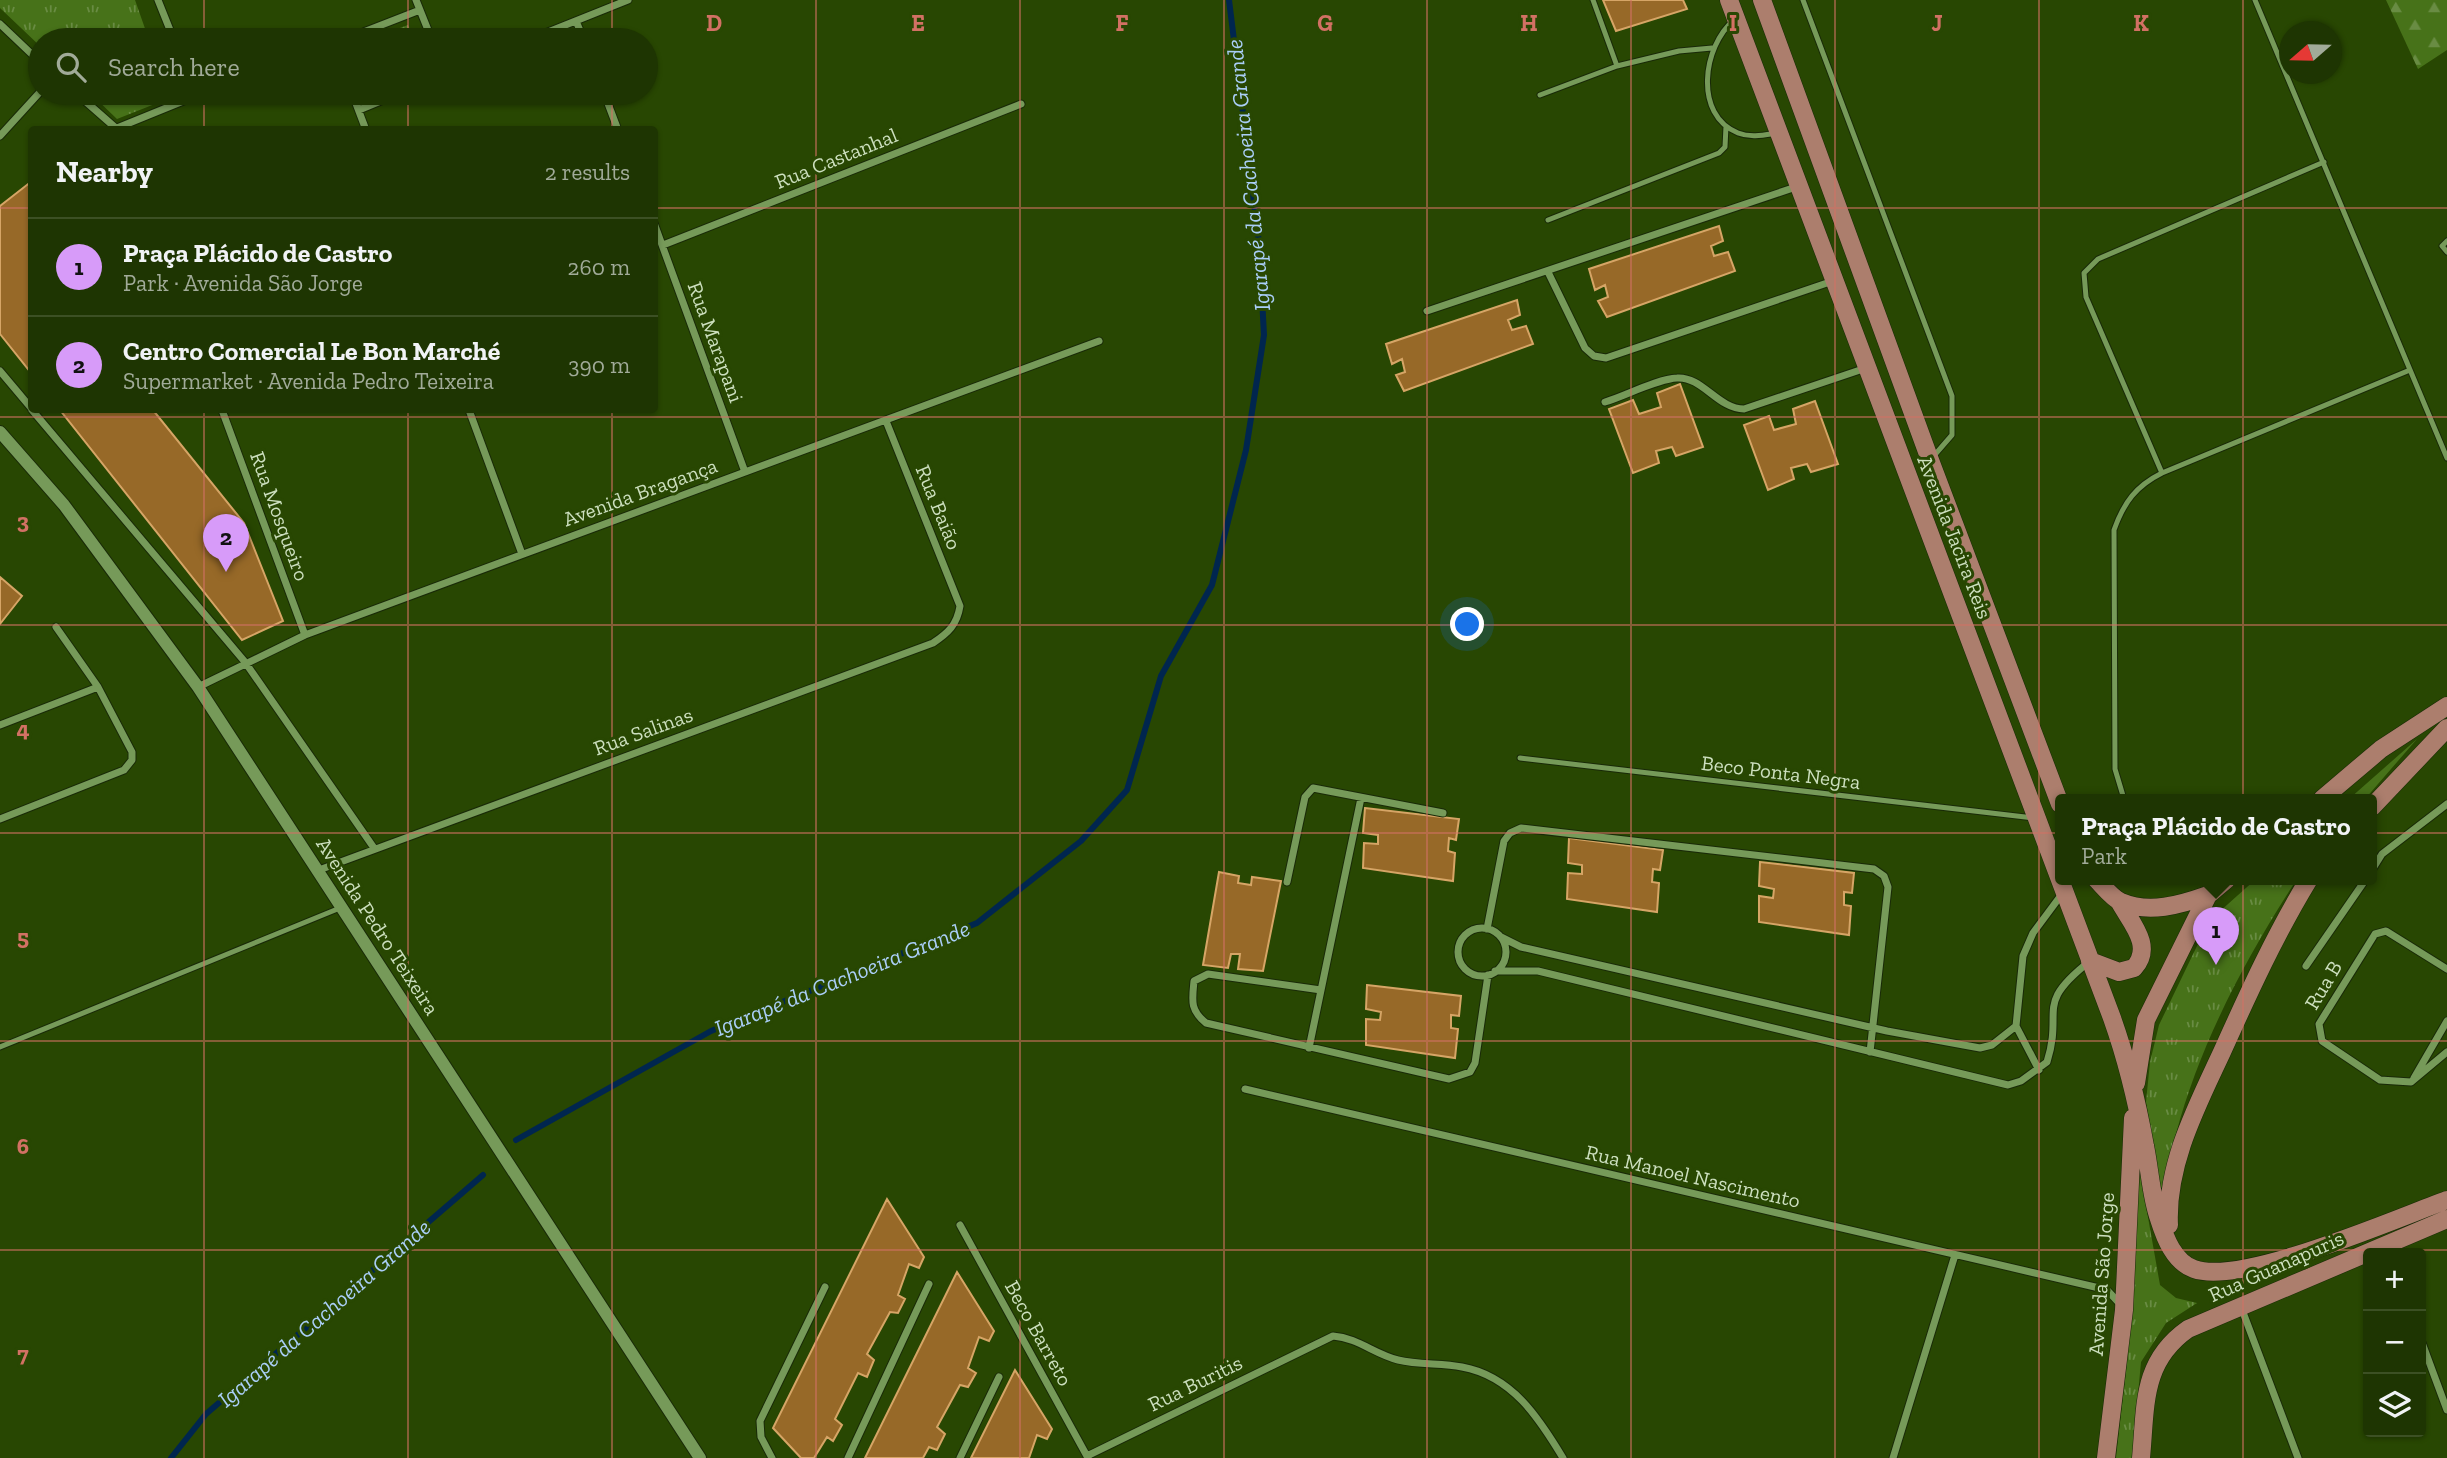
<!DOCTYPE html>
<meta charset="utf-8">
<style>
:root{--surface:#1e3502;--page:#263d0c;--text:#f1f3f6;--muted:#a1ab99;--line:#3c5024;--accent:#d79bf9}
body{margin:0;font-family:"Zilla Slab",serif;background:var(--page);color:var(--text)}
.controls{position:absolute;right:21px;bottom:21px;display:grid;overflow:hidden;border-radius:7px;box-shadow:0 2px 5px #0004}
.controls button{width:63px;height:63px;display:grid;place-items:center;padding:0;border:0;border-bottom:2px solid var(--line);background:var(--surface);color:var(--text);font:35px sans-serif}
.compass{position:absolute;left:2279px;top:21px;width:63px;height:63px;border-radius:50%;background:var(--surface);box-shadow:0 2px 5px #0004;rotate:250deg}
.you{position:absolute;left:1468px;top:625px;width:24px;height:24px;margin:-18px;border:5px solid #fff;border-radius:50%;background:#1a73e8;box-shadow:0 0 0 10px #1a73e833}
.badge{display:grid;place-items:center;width:46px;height:46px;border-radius:50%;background:var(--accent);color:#111;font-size:23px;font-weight:700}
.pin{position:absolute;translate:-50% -58px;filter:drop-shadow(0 2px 4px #0008)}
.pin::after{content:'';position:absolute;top:37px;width:24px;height:21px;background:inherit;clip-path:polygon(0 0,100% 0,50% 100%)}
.popup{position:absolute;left:2055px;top:794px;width:322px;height:91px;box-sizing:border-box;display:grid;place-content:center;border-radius:7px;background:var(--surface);filter:drop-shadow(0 2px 5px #0005);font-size:23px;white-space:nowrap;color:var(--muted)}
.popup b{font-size:26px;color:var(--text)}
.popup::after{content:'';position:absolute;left:50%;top:100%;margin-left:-14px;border:14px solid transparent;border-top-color:var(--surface)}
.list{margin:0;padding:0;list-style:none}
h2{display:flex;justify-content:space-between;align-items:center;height:91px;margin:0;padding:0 28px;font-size:30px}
h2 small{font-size:23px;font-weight:400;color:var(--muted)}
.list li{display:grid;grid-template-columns:46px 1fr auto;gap:21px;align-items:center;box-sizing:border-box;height:98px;padding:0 28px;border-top:2px solid var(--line)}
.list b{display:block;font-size:26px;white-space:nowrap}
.list p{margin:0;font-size:23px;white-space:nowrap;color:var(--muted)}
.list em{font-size:23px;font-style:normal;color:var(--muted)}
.icon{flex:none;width:38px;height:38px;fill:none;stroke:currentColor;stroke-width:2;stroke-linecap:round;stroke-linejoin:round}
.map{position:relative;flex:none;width:2447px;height:1458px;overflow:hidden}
.search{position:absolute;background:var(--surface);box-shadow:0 2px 5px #0004;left:28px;top:28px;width:630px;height:77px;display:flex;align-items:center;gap:18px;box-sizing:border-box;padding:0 24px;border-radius:38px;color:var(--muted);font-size:26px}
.panel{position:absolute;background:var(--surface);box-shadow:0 2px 5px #0004;left:28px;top:126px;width:630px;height:287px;border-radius:7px}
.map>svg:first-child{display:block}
</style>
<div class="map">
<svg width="2447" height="1458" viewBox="0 0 2447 1458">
<defs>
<pattern id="grass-tufts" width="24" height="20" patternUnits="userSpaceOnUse" patternTransform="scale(1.75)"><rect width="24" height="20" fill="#477219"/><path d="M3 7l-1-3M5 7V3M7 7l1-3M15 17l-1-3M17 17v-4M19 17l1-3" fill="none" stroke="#698c43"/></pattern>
<pattern id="forest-firs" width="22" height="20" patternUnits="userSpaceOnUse" patternTransform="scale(1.75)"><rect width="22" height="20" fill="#477219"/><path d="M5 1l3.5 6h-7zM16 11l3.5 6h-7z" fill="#698c43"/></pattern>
</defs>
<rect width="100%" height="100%" fill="#284702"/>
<path fill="url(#grass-tufts)" d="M0 0H135L149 40H40V46L0 8Z
M408 25 415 40H367Z
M90 93H168L170 98 117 119Z
M2417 739 2365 799H2349Z
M2256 879H2297C2246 958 2200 1043 2176 1134 2170 1156 2167 1180 2163 1202L2146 1102 2150 1062 2159 1025 2209 921Z
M2140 1172 2160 1285 2176 1298 2197 1303 2166 1323 2141 1362 2132 1458H2116L2127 1362Z"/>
<path fill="url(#forest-firs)" d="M2386 0H2447V50L2418 69Z"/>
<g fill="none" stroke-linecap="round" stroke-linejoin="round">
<path stroke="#00264f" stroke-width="6" d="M516 1140 711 1031 977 923 1081 841 1127 790 1161 676 1212 585 1246 450 1264 335 1259 243 1229 0
M171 1458 206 1414 483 1175"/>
</g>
<path fill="#976928" stroke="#d6a566" stroke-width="2" d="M1603 0H1683L1687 9 1616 31Z
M32 181 31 257 32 374 0 334V206Z
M1719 226 1723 241 1711 246 1714 256 1728 252 1735 271 1607 317 1598 301 1608 297 1605 285 1595 290 1589 269Z
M1517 300 1520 315 1508 320 1512 330 1526 326 1533 344 1404 391 1396 375 1405 372 1402 359 1392 364 1386 344Z
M1680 384 1703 447 1676 456 1672 447 1656 451 1659 463 1633 473 1609 409 1633 400 1639 414 1661 407 1657 393Z
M1815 401 1838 464 1811 472 1807 464 1791 468 1794 479 1768 490 1744 425 1769 416 1774 430 1796 424 1793 409Z
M60 410H153L244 523 283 621 242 640Z
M0 577 22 596 0 624Z
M1365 808 1459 819 1456 840 1449 838 1448 851 1455 853 1453 881 1363 868 1364 843 1378 844V835L1363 833Z
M1569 838 1663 850 1660 870 1653 869 1652 882 1659 883 1657 912 1567 899 1568 873 1582 874V865L1568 863Z
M1760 862 1854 873 1852 893 1844 892V905L1851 906 1849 935 1759 922V896L1773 898 1774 889 1759 886Z
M1219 872 1239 876 1238 883 1251 885 1252 877 1281 881 1263 971 1238 969 1240 954H1231L1228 968 1203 965Z
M1367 985 1461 996 1459 1016 1451 1015V1028L1458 1029 1455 1058 1366 1045V1019L1380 1020 1381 1012 1366 1009Z
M887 1199 924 1257 919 1268 909 1264 898 1295 905 1299 898 1313 890 1312 867 1354 874 1360 867 1377 858 1373 835 1419 842 1425 833 1441 827 1437 814 1458H801L773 1428Z
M957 1272 994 1331 989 1341 979 1337 968 1368 976 1373 968 1387 960 1385 937 1427 945 1434 937 1450 929 1447 923 1458H865Z
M1015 1370 1052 1429 1047 1439 1037 1435 1029 1458H971Z"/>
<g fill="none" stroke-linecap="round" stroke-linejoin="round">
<g stroke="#192a08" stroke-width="7">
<path id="service" d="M1593 0 1617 66 1679 51 1712 48
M1803 0 1952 396V435L1932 458
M2255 0 2447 458
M1734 20C1703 46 1693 115 1738 133 1751 138 1764 135 1777 133
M1540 95 1617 66
M1548 220 1719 153 1725 147 1726 126
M2447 241 2442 246 2447 252
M2162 473 2086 297 2084 273 2098 259 2324 162
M1520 758 2034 818
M2124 799 2115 769 2114 530C2124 502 2136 486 2162 473L2410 370
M0 1047 340 908"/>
</g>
<g stroke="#192a08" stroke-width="9">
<path id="minor" d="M158 0 174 40
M416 0 432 40
M576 21 584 40
M0 24 40 62
M343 40 420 10
M528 40 628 0
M76 93 118 130
M352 93 366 130
M604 93 618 130
M359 110 400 93
M117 128 203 93
M0 136 40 92
M654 223 745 472
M663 245 1021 104
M1548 272 1585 348 1594 356 1606 358 1833 281
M1427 311 1799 186
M0 371 32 409
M1605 402C1625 396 1657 379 1677 378 1702 376 1718 409 1744 409L1866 368
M32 410 245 662 374 848
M222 410 305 635
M469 410 522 554
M198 687 305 635 1099 341
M0 725 98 687
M0 819 124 770 132 760V752L98 687 56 627
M319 870 933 643C948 633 957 625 960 606L886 421
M2372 870 2382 854 2447 804
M1287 882 1305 797 1313 788 1443 813
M1458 952a24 24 0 1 1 48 0a24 24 0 1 1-48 0Z
M1487 929 1504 841 1510 833 1521 828 1874 869 1884 876 1888 887 1870 1052
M1501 937 1521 947 1887 1031 1980 1048 1992 1045 2016 1026 2023 956 2033 933 2062 894
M2306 966 2366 879
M2447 969 2386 931 2375 934 2319 1024 2322 1041 2380 1080 2411 1082 2447 1052
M1495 971H1538L2008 1085 2021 1081 2047 1062C2064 1008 2033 1006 2090 961
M1321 990 1208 974 1194 981C1192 1001 1190 1010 1206 1023L1449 1079 1470 1072 1475 1063 1488 975
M2016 1026 2039 1070
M1309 1048 1361 798
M2414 1078 2447 1021
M1245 1089 2095 1287 2107 1290 2121 1305
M960 1225 1088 1458
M2241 1307 2298 1458
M2421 1340 2447 1410
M1087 1456 1333 1336C1358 1338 1374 1354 1398 1360 1419 1365 1441 1363 1462 1367 1512 1376 1539 1418 1563 1458
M772 1458 761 1437 760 1421 825 1287
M848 1458 929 1284
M960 1458 999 1377
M1893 1458 1955 1255"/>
</g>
<g stroke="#192a08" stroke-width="14">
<path id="tertiary" d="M0 432 64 505 198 687 700 1458"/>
</g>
<g stroke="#192a08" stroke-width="19">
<path id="primary" d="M1729 0 2112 1018C2127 1060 2137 1102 2145 1146 2150 1170 2151 1197 2159 1219 2165 1238 2174 1262 2194 1269 2242 1286 2395 1219 2447 1200
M1762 0 1930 460 2060 804
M2322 799 2381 749 2447 706
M2372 807 2447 728
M2096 879C2103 886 2112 898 2121 902 2149 914 2180 905 2208 895
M2090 961 2119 972 2134 968C2154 946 2131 923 2119 901
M2136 1083 2146 1020 2208 895 2227 879
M2169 1225C2166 1164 2197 1106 2222 1052 2249 992 2275 935 2309 879
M2106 1458 2124 1310 2133 1118
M2141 1458C2146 1406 2141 1362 2188 1329L2447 1219"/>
</g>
<use href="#service" stroke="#769a59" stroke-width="5"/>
<use href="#minor" stroke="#769a59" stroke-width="7"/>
<use href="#tertiary" stroke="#769a59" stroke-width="12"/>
<use href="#primary" stroke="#ac7e6d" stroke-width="18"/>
</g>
<path fill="none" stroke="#d27164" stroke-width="2" stroke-opacity="0.55" d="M204 0V40M408 0V40M612 0V40M816 0V1458M1020 0V1458M1224 0V1458M1427 0V1458M1631 0V1458M1835 0V1458M2039 0V1458M2243 0V1458M204 93V130M408 93V130M612 93V130M0 208H32M654 208H2447M204 410V1458M408 410V1458M612 410V1458M0 417H2447M0 625H2447M0 833H2447M0 1041H2447M0 1250H2447"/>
<g text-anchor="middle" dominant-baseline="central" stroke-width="6" stroke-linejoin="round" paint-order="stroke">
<g font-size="21" fill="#ccdfbe" stroke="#284702">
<text transform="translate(836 158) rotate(-22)">Rua Castanhal</text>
<text transform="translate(716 342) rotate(70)">Rua Marapani</text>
<text transform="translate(640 492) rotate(-20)">Avenida Bragança</text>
<text transform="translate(939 507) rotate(68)">Rua Baião</text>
<text transform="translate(280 516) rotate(70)">Rua Mosqueiro</text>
<text transform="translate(1955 537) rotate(69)">Avenida Jacira Reis</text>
<text transform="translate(643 731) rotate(-20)">Rua Salinas</text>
<text transform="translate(1781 772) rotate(7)">Beco Ponta Negra</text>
<text transform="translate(378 926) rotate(57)">Avenida Pedro Teixeira</text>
<text transform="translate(2323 985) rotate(-59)">Rua B</text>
<text transform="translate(1693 1176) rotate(13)">Rua Manoel Nascimento</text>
<text transform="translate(2276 1266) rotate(-24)">Rua Guanapuris</text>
<text transform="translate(2101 1274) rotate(-86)">Avenida São Jorge</text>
<text transform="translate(1039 1333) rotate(61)">Beco Barreto</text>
<text transform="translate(1195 1383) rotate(-26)">Rua Buritis</text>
</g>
<g font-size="23" font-style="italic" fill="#aacef7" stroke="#284702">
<text transform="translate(1248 175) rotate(-96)">Igarapé da Cachoeira Grande</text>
<text transform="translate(842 978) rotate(-22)">Igarapé da Cachoeira Grande</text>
<text transform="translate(324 1313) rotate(-41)">Igarapé da Cachoeira Grande</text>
</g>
</g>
<g font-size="23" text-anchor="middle" font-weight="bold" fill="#d27164" stroke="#284702" stroke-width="6" stroke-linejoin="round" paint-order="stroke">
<text x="714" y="31">D</text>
<text x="918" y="31">E</text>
<text x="1122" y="31">F</text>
<text x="1325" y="31">G</text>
<text x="1529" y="31">H</text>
<text x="1733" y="31">I</text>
<text x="1937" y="31">J</text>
<text x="2141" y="31">K</text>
<text x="23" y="529">3</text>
<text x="23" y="737">4</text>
<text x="23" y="945">5</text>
<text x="23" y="1154">6</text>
<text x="23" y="1362">7</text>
</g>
</svg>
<div class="controls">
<button>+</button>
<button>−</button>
<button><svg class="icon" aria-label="layers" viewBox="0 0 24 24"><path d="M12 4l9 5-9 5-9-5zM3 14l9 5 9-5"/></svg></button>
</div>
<svg class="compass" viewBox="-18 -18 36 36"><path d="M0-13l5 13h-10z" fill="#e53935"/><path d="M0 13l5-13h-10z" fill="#a1ab99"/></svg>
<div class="you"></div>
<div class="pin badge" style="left:2216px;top:965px">1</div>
<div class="popup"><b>Praça Plácido de Castro</b>Park</div>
<div class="pin badge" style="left:226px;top:572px">2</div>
<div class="search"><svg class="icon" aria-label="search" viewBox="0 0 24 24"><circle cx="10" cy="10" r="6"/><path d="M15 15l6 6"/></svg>Search here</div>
<section class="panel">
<h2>Nearby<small>2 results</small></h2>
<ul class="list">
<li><span class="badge">1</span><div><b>Praça Plácido de Castro</b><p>Park · Avenida São Jorge</p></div><em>260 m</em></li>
<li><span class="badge">2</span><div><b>Centro Comercial Le Bon Marché</b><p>Supermarket · Avenida Pedro Teixeira</p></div><em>390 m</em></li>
</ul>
</section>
</div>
